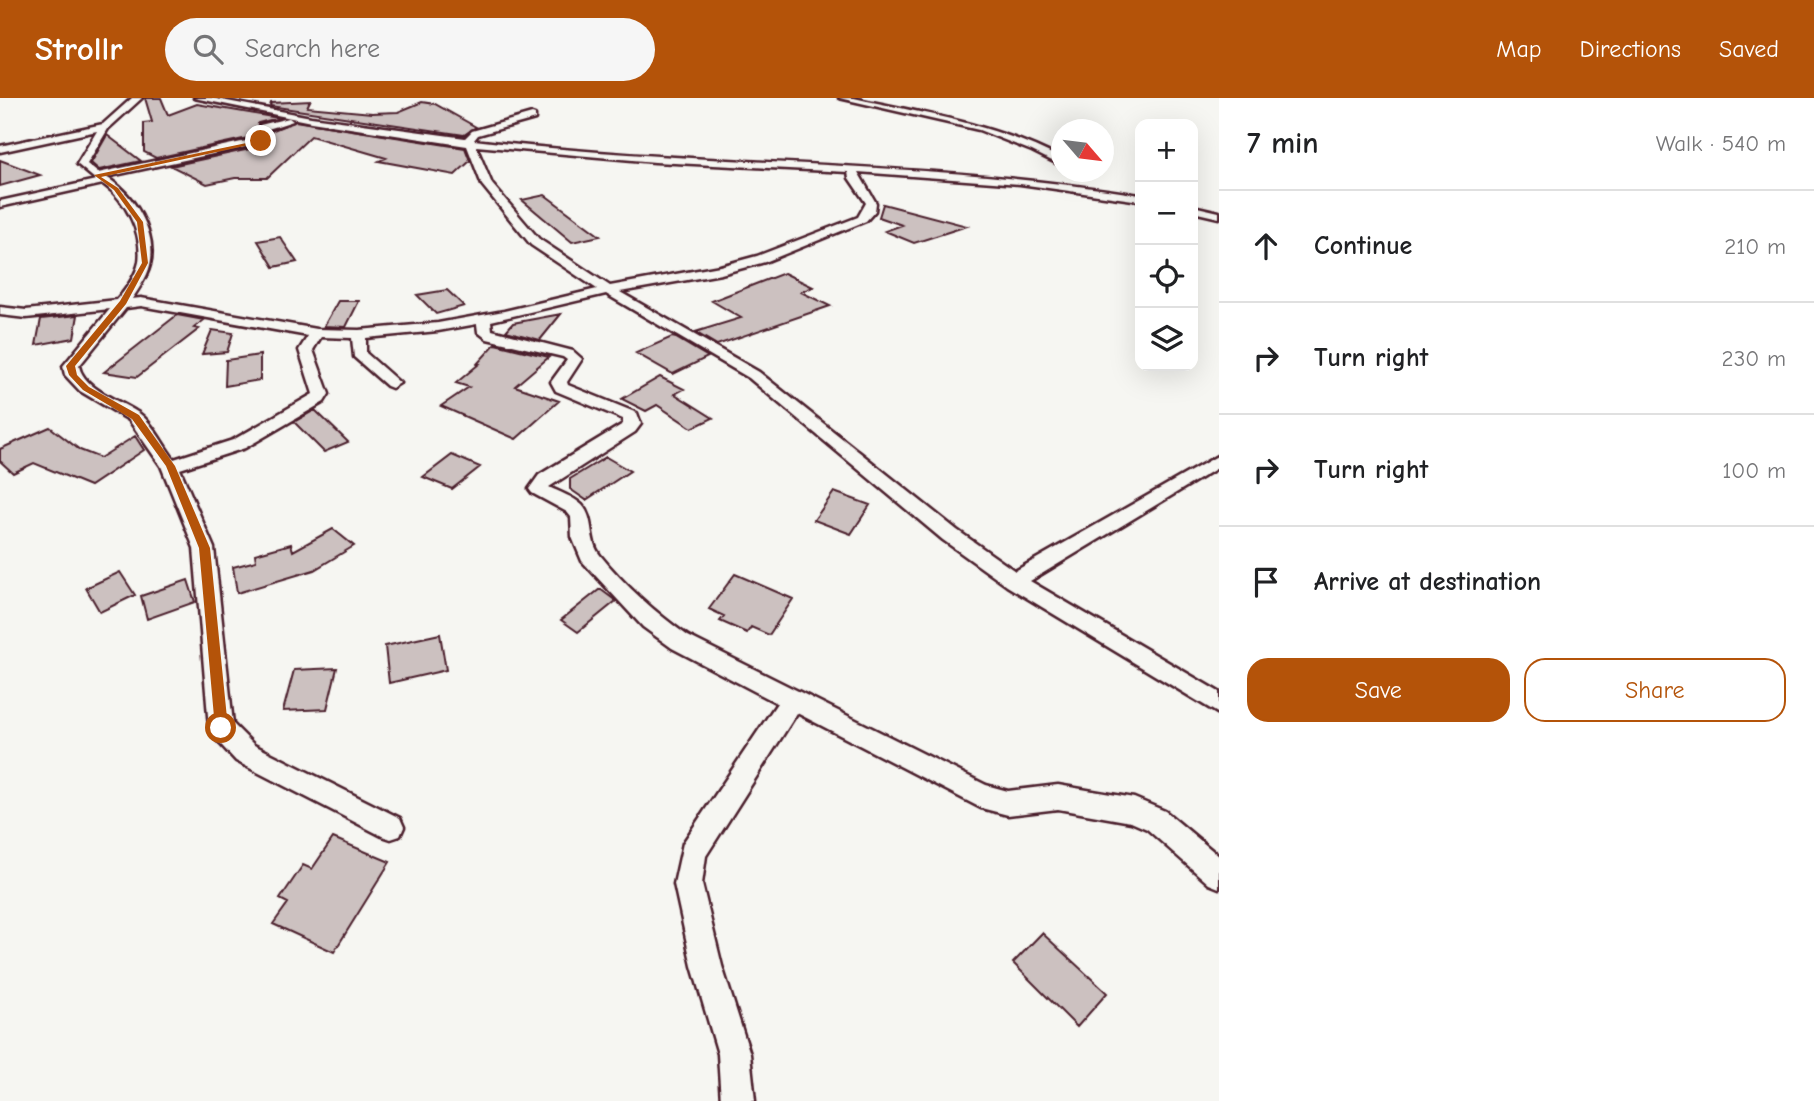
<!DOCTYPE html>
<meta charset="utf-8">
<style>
:root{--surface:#fff;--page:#f6f6f6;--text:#202124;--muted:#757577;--line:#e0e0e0;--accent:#b45309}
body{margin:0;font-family:"Comic Neue",sans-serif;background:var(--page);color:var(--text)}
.controls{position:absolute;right:21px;top:21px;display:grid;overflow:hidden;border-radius:14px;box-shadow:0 7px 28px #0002}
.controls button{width:63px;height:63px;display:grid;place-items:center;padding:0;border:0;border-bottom:2px solid var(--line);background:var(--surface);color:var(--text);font:35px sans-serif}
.compass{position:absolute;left:1051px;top:21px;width:63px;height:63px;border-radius:50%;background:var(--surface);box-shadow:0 7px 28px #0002;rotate:118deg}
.stop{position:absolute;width:21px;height:21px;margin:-16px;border:5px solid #b45309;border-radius:50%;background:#fff}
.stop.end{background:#b45309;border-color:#fff;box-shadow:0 2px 7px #0008}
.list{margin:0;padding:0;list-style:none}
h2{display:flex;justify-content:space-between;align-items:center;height:91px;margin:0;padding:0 28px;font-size:30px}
h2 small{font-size:23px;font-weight:400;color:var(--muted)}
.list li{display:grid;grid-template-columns:46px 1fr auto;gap:21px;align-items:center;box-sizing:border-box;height:112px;padding:0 28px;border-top:2px solid var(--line)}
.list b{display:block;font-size:26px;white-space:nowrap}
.list em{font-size:23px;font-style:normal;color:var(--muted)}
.actions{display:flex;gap:14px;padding:21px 28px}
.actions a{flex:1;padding:16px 0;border:2px solid var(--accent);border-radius:21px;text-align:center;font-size:24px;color:var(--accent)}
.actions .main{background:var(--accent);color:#fff}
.icon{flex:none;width:38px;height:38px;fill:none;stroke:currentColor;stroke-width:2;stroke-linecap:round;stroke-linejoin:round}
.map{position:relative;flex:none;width:1219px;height:1003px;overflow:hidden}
header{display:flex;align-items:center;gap:42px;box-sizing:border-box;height:98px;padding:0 35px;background:var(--accent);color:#fff}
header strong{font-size:33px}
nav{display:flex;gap:38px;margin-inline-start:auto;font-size:24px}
.search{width:490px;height:63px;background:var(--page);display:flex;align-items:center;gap:18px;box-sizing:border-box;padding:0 24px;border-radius:38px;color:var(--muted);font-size:26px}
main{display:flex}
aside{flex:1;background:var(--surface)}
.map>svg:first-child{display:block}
</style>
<header>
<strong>Strollr</strong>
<div class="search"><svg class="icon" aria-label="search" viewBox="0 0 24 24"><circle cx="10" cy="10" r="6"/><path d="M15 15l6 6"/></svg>Search here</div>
<nav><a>Map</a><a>Directions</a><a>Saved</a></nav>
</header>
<main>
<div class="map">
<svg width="1219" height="1003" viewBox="0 0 1219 1003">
<rect width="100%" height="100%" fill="#f6f6f2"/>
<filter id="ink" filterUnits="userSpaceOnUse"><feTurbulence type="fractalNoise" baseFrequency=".0143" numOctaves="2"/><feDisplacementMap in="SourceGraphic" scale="14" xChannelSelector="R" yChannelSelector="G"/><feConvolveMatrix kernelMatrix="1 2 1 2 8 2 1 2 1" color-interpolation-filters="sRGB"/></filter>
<g filter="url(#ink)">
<path fill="#ccc1c0" stroke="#4a1f2b" stroke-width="2" d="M145 0H161L168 17 197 6 278 20 258 25 257 38 156 60 144 54V25L152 24Z
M310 3 307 9 372 15 398 14 422 4 435 6 476 29 464 37 270 8 271 5Z
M295 23 465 50 470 63 455 77 379 63 386 60 311 38 267 80H235L207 86 171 68 269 47 271 33Z
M107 37 141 63 99 72 91 65Z
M0 62 40 77 0 88Z
M545 97 600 138 572 144 522 102Z
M883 106 967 128 914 145 885 133 902 127 879 119Z
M280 139 297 164 274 169 258 143Z
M784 175 813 189 801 194 830 208 717 247 695 234 741 220 712 203Z
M447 192 464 208 436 216 417 197Z
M338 203H359L346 229 324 228Z
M561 216 540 242 506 233 513 225Z
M78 217 74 240 36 247 41 221Z
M177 217 204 222 194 230 199 231 137 279 104 274Z
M212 232 233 235 227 254 202 256Z
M672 239 676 240 708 259 673 276 636 255Z
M495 246 549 259 515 288 559 303 516 341 441 308 469 289 456 285 479 266H477Z
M260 257V282L225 288 226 262Z
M660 279 684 291 675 296 713 320 692 330 657 307 646 313 622 301Z
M315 312 348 344 324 354 294 324Z
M50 329 80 352 100 360 135 338 144 352 90 388 34 365 13 375 0 363V351Z
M452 357 480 369 452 391 423 379Z
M606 359 630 373 586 402 570 391V381Z
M834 394 870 407 851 436 814 422Z
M333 431 354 448 314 472 237 495 233 469 256 463 255 456 291 446 293 453Z
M120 474 135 497 100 514 86 490Z
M735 476 793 501 769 537 751 529 747 535 720 523 724 518 709 511Z
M188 482 195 504 147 521 141 498Z
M600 491 616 503 578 534 561 522Z
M440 536 446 572 389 585 385 548Z
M337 570 327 611 283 613 294 572Z
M333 740 390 764 334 854 273 826 288 805 280 801 303 767 312 771Z
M1042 835 1107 895 1077 929 1013 865Z"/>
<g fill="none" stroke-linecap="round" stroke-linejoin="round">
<g stroke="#4a1f2b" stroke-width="5">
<path id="street" d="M132 0H142L108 31 87 66 98 75 260 40V27L289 20 293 23 268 31V44L106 79C133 95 158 134 150 167 147 180 139 190 132 201L141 200 317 231 359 232 438 225 504 213 597 191 531 147 482 87 467 48 311 24 194 0H211L311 19 465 40 472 33 532 16 535 17V21L478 37 474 42C696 69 919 61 1140 97V103L1020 86 858 74 876 105 875 113 866 123 765 164 721 176 620 194 759 274 957 432 1015 473 1219 357V369L1030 483 1219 594V616L1007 488 943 442 749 280 606 196 491 223 492 232 573 253 582 261 567 284 568 287 637 315 641 326 635 334 549 389C559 394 574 399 582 407 595 421 588 442 600 457 625 488 656 515 688 538L986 687 1008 693 1058 687 1134 700 1165 713 1219 758V790L1209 786 1147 731 1131 724 1058 711 1008 717 981 710 797 615 706 758 702 786 722 868 750 956 755 1003H721L718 956 692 868 674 786 683 745 777 605 672 550 643 529 582 463 572 439 571 419 567 414 532 395 529 391 539 377 623 326V321L556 293 551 284 567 262 563 259 487 241 478 234 477 226 438 233 366 240V255L400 285 392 290 387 288 354 259 352 240 321 239 313 252 329 296 324 304 245 350 180 371 214 450 233 626 254 647 400 720 404 729 400 738 391 741 382 738 236 663 212 637 209 630 194 450 161 368 129 322 80 293 65 277 63 268 110 211 26 220 0 217V209L26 212 117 202C126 191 136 178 139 164 143 135 126 102 103 86L0 109V103L96 82 77 66 97 33 0 54V48L103 26ZM476 48 655 64 848 74 849 80 866 105 858 119 757 158 720 168 610 188 539 141 492 86ZM141 208 308 238 299 252 313 296 233 342 174 361C163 347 152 323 137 314 119 302 84 291 79 268L126 210Z
M839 0H854C925 16 996 26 1062 61V68L1032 53 979 32Z
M1193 108 1219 114V120L1193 114Z"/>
</g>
<use href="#street" fill="#f6f6f2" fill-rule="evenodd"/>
</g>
</g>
<path fill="#b45309" d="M261 42 263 44 101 79 118 90 143 124 148 165 126 206 75 268 77 277 89 289 139 317 175 368 210 450 228 630 221 636 215 630 199 450 166 368 132 321 83 292 69 277 66 268 120 203 142 165 137 124 114 92 94 77Z"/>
</svg>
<div class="controls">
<button>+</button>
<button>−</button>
<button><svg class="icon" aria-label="locate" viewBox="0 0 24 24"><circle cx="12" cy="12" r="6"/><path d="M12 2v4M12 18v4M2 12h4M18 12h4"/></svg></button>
<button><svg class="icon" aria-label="layers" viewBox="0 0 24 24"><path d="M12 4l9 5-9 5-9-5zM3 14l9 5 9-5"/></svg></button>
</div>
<svg class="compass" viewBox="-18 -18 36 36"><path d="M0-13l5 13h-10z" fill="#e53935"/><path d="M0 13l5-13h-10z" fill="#757577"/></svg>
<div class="stop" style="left:221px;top:630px"></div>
<div class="stop end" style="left:261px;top:43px"></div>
</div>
<aside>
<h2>7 min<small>Walk · 540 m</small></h2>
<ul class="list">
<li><svg class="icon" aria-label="ahead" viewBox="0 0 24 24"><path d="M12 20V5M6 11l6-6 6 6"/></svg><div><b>Continue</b></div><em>210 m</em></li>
<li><svg class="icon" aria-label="right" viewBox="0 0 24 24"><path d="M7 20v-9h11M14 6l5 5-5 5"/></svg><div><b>Turn right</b></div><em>230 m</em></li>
<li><svg class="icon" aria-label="right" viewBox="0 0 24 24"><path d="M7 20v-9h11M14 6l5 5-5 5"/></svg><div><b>Turn right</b></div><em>100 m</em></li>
<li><svg class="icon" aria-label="arrive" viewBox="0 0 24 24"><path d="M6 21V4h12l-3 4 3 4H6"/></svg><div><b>Arrive at destination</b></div></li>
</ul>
<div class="actions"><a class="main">Save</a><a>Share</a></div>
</aside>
</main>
